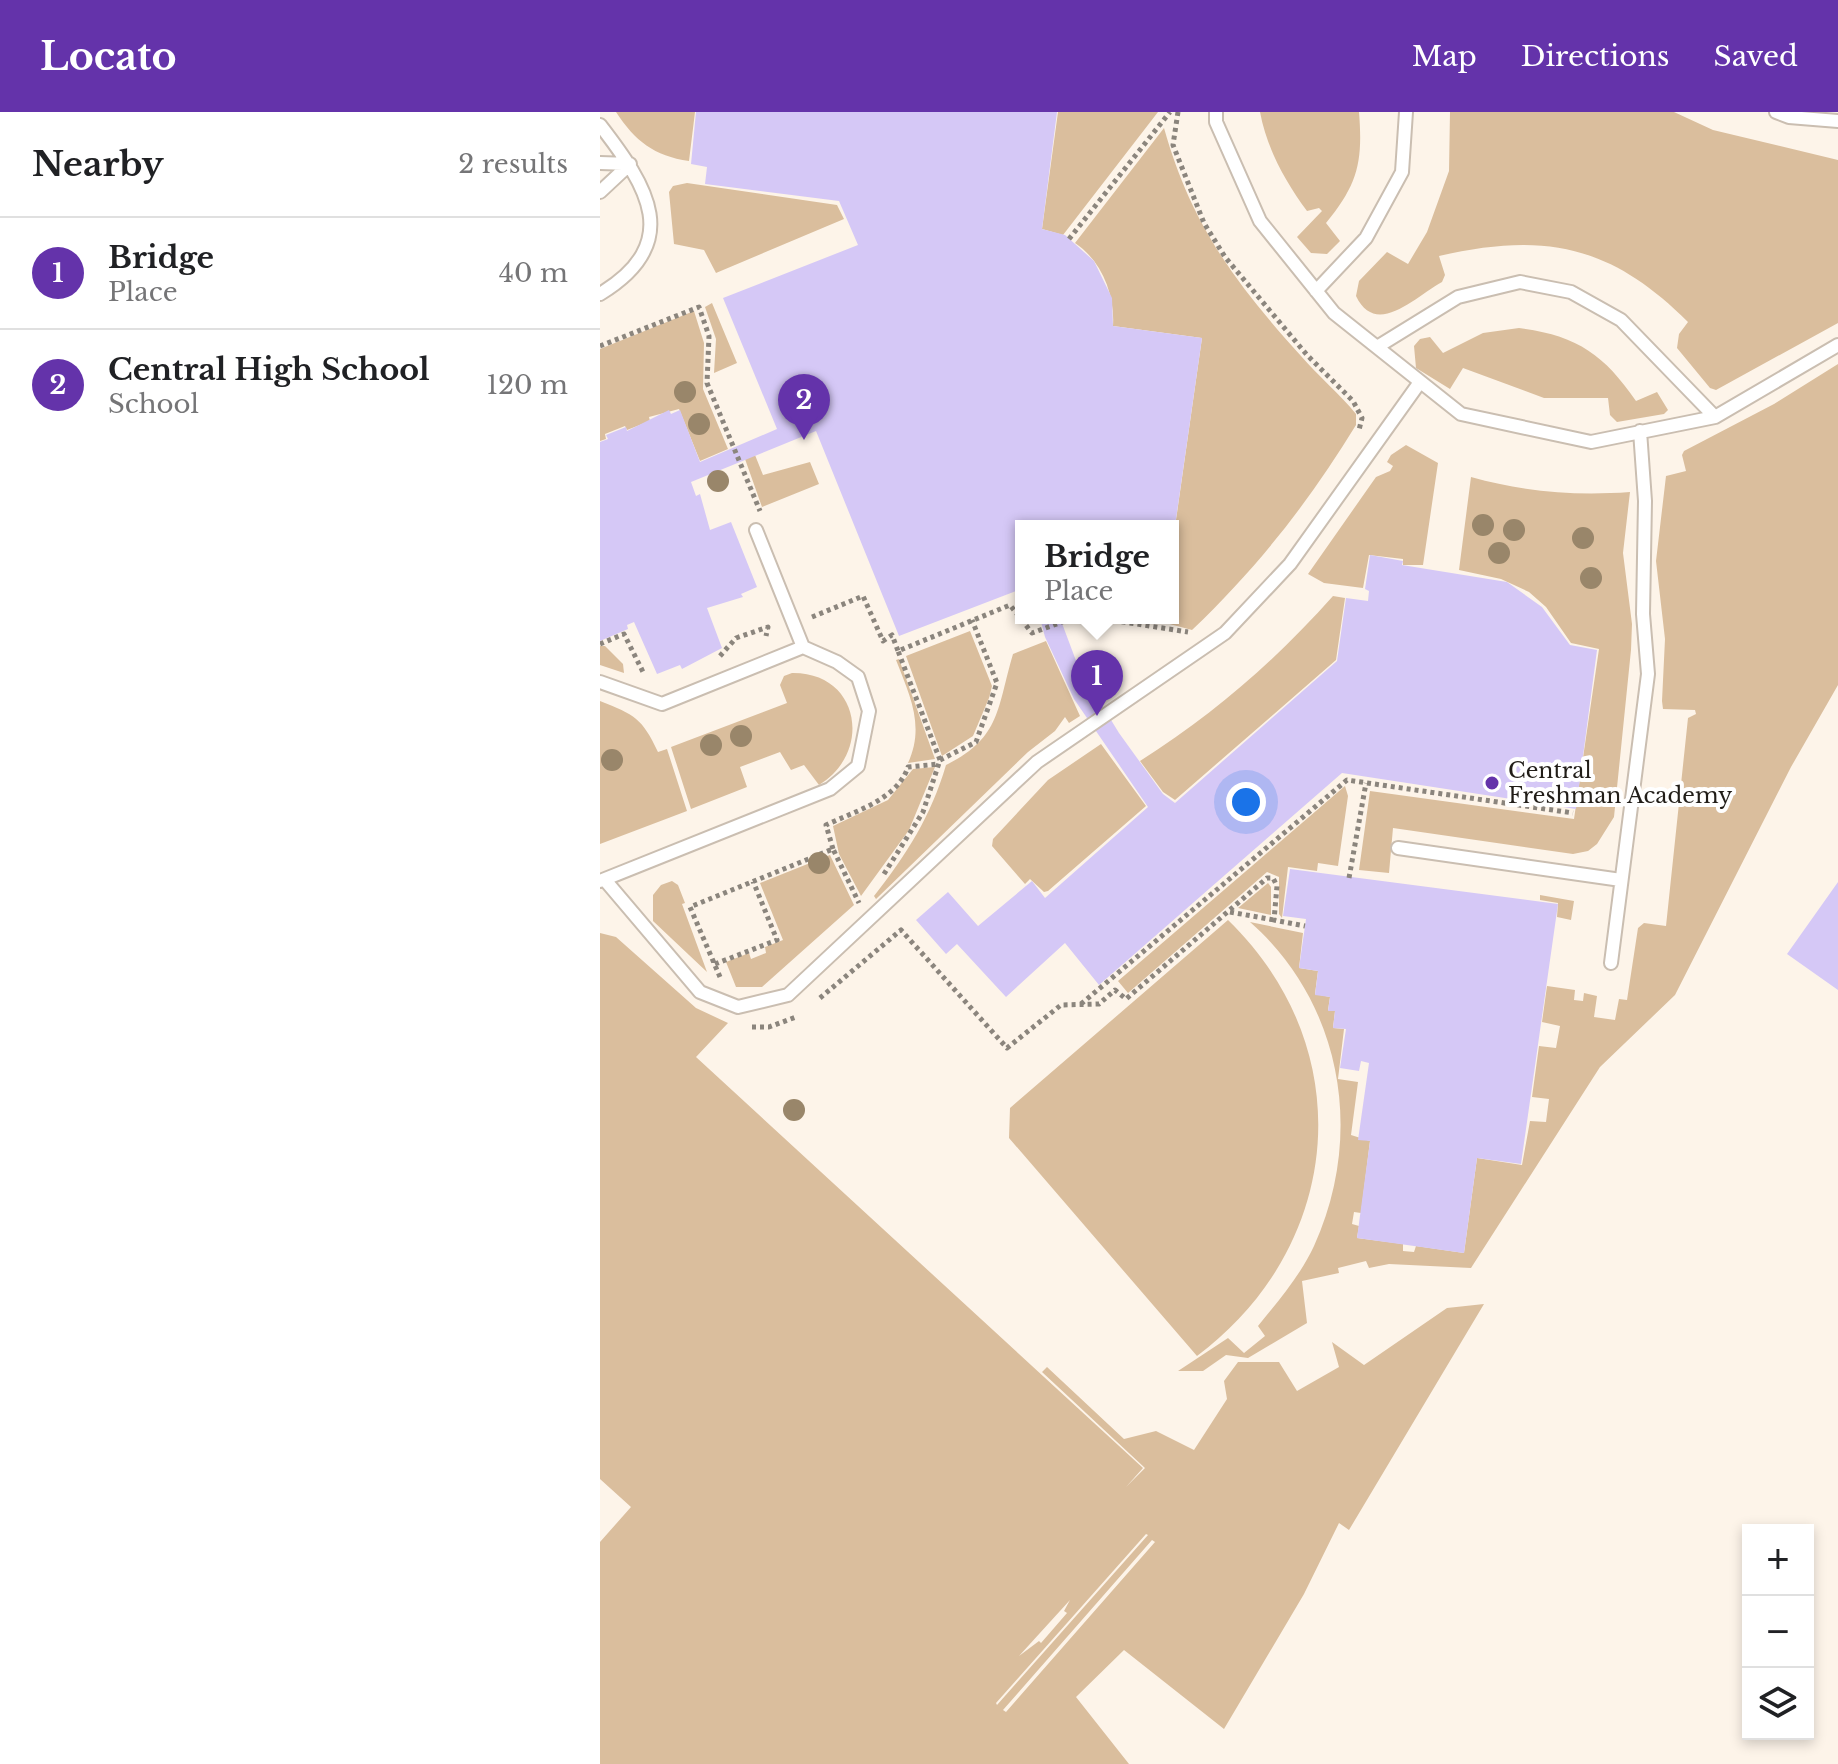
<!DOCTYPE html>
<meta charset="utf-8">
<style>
:root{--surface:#fff;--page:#f2f2f2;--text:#202124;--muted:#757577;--line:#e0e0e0;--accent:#6433aa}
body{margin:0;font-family:"Libre Baskerville",serif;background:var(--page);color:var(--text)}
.controls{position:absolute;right:24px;bottom:24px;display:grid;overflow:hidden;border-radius:0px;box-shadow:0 4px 12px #0003}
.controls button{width:72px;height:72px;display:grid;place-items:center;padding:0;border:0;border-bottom:2px solid var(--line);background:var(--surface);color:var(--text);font:40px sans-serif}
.you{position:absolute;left:646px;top:690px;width:28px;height:28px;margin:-20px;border:6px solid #fff;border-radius:50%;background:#1a73e8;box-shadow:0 0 0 12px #1a73e833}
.badge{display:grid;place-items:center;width:52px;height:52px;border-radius:50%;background:var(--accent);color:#fff;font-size:26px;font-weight:700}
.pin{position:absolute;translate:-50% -66px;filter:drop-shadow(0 2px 4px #0008)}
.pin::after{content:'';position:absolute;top:42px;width:28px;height:24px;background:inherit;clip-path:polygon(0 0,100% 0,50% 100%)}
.popup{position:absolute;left:415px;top:408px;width:164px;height:104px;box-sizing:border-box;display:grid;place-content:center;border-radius:0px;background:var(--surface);filter:drop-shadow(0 2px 6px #0005);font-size:26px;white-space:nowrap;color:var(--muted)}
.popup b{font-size:30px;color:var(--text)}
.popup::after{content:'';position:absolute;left:50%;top:100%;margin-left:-16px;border:16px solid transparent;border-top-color:var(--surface)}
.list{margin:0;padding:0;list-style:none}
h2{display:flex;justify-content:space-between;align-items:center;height:104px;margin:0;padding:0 32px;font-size:34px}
h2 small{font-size:26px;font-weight:400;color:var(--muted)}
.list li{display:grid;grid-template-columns:52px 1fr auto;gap:24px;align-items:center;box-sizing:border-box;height:112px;padding:0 32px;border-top:2px solid var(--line)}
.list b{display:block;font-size:30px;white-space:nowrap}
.list p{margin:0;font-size:26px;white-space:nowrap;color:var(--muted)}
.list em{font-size:26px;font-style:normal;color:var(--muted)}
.icon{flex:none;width:44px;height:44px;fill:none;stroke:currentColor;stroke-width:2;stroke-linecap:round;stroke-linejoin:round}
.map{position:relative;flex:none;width:1238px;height:1652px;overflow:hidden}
header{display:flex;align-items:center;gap:48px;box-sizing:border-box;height:112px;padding:0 40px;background:var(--accent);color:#fff}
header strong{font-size:38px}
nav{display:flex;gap:44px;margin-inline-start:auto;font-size:28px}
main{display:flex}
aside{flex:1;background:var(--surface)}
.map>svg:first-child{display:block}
</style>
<header>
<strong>Locato</strong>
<nav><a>Map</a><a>Directions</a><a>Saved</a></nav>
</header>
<main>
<aside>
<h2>Nearby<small>2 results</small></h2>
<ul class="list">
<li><span class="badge">1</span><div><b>Bridge</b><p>Place</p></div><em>40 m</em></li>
<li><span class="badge">2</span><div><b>Central High School</b><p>School</p></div><em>120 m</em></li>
</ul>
</aside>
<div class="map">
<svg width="1238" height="1652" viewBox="0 0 1238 1652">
<rect width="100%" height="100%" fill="#fdf4e9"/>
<path fill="#dabe9d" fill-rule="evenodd" d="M16 0H95L89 49C54 44 35 29 16 0Z
M458 0H558L463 123 442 117Z
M660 0H759C763 50 758 72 726 111L740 129 727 142 711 141 697 125 722 99 719 96 707 99C685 69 667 37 660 0Z
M850 0H1074L1113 18 1238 48V211L1116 278 1110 276 1077 236 1079 222 1088 210C1010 132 943 120 839 144L845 163 842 170C815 185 776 226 756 184L759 169 787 140 808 152 827 120 849 59Z
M564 16C591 112 635 171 701 244 718 264 739 281 756 302V313C709 390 657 456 592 518L562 510V506H573V429L602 226 513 214C515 183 502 149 475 131Z
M87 71 237 93 244 107 116 161 104 138 74 132 69 80 73 74Z
M112 191 137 251 114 261 116 227 105 195Z
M94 199 104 231 103 277 128 337 100 349 79 297 49 305 50 309 27 318 25 314 5 322 6 327 0 329V237Z
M919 216C976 223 1004 242 1036 289L1057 280 1068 298 1064 302 1017 310 1010 303 1008 286H944L863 256 850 277 816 256 814 234 820 227 830 225 843 241 883 221Z
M1238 252V573L1191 655 1075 883 1000 955 871 1156 789 1152 769 1156 766 1149 738 1156 739 1161 702 1169 707 1211 648 1246 626 1243 603 1259H578L628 1226 644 1241 665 1224 658 1214C679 1188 700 1164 714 1134 765 1022 742 891 650 810L703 821 699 856 718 859 715 882 730 885 728 898 735 899 733 916 744 917 738 967 758 970 751 1023 770 1029 761 1101 754 1100 752 1112 759 1114 757 1126 803 1132V1139L814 1140 816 1134 864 1141 877 1046 922 1053 930 1009 946 1010 949 987 932 985 939 934 956 936 960 914 942 910 947 874 975 878 974 888 983 889 984 881 997 884 994 905 1015 908 1019 887 1027 888 1038 816 1044 811 1066 814 1088 606 1096 602 1095 598 1063 597 1062 589 1065 527 1056 449 1066 364 1086 359 1082 343 1084 339 1174 292Z
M806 333 838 351 823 453H803V447L769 443 763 476 724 471 708 462 776 365 790 359 793 354 787 350 791 343Z
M155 343 163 363 210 350 219 372 162 395 145 347Z
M871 365C925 380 975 384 1030 380L1023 441 1032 512 1031 538 1014 705 997 732 988 739 973 742 793 716 789 761 759 758 770 679 974 707 999 537 971 531 946 495 929 480 901 467 859 458Z
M733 484 745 486 736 548 575 688 563 680 540 649C614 602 675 549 733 484Z
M370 519 392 574 389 586 373 624 342 644 306 544Z
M446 529 480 604 469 611 465 605 455 619 428 640 276 787 274 784C307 742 331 704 346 653 401 626 397 596 413 542Z
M0 534H5L23 552 24 561 0 553Z
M299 547 335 647 308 651C325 614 310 584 296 548Z
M192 561C260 560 273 640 219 673L204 653 191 658 180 640 140 655 147 675 91 697 71 635 187 591 180 573 184 564Z
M0 589C35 603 42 606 58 640L67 637 87 699 0 732Z
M501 632 546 694 448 779 444 780 430 767 425 772 392 734 393 727 448 668Z
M335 655 309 718 261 784 239 742 233 714 288 688 313 657Z
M745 674 748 684 738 754 718 751 717 759 688 755 682 806 679 802V765L667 760 528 881 518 869Z
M230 743 254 793 162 875H136L126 850 149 841 151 847 166 841 165 835 183 828 160 771Z
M72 769 78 773 85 791 82 792 107 860 53 809V783L61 773Z
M668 771 671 775V803L638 796Z
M940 783 974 789 971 808 957 805 958 791 940 788Z
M628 808C761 937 744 1134 597 1244L409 1026 410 996Z
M0 821 16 825 96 896 128 911 96 945 543 1356 526 1375 545 1356 442 1260 447 1255 524 1327 556 1319 594 1338 627 1287 624 1269 638 1250H679L697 1279 739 1255 732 1230 764 1253 847 1196 884 1192 749 1418 739 1411 704 1482 624 1617 524 1538 476 1585 529 1652H0V1430L31 1395 0 1367ZM546 1422 548 1423 397 1593 396 1591ZM552 1428 555 1430 406 1600 403 1598ZM470 1488 464 1499 467 1501 441 1531 439 1529 419 1544Z"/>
<path fill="#d5c8f6" d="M96 0H457L442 117 465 123 494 149 512 186 513 214 602 226 575 414H421V477L299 524 216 319 91 370 96 384 100 382 110 418 131 410 157 475 141 482 143 485 107 496 122 536 82 557 80 553 57 562 34 510 27 513 28 517 0 529V330L8 327 6 323 26 315 27 319 69 298 71 302 80 298 100 350 177 317 123 186 258 133 239 89 105 72 107 55 91 52Z
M770 443 803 449 802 453 907 470 942 495 970 533 997 538 976 697 742 661 499 873 465 831 406 885 357 832 346 842 316 808 348 780 378 814 432 769 445 786 548 695 474 587 445 525 440 506H460L478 554 519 621 563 682 575 691 737 549 746 486 768 489 769 479 765 477Z
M690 757 958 792 921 1052 877 1046 864 1141 757 1126 770 1029 758 1028 769 951 761 949 759 959 740 956 746 917 733 916 735 899H728L730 885 715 883 718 859 699 856 706 807 683 804Z
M1238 770V878L1187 842Z"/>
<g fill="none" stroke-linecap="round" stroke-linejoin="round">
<g stroke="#cabeb1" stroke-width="16">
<path id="service" d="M616 0V10L660 109 734 201 861 302 991 330 1115 305 1238 233
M1176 0 1189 5 1238 9
M0 13C48 75 84 131 0 182
M0 51 30 52
M0 80 30 52
M716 179 766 126 802 60 806 0
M777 235 858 185 920 170 971 180 1021 208 1115 305
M156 418 203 535
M0 570 62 592 203 535 237 550 258 565 269 599 258 654 230 677 0 769
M798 736 1021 768
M5 768 100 880 138 895 188 883 437 650 625 521 690 452 820 270
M1011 851 1048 562 1043 502 1045 389 1040 319"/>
</g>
<path stroke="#8b857d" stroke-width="5" stroke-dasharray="4 4" stroke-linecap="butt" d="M578 0 573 33 604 111 625 145 707 243 753 289 762 306 759 318
M469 127 570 0
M0 234 99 195 109 224 107 271 160 399
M212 505 263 484 283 529 292 523 298 539
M498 506 588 520
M0 532 24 522 44 562
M120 544 136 526 168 515 166 524
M340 648 376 630 397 571 372 508
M233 737 226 713C255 699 297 688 308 655L339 652
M284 762 323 700 340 648 298 539 410 493 432 521 473 506
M749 766 766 671
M630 800 674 808
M115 852 177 828 153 769
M120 865 90 795 233 737 259 791
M220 886 301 818 407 936 461 893 499 892 515 878 526 887 667 766H673L677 774 674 808 705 814
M481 892 747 668 973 701
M152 915H169L196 905"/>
<use href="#service" stroke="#fff" stroke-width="12"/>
</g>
<g fill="#99866a">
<circle cx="85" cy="280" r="11"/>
<circle cx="99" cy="312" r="11"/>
<circle cx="118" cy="369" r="11"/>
<circle cx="883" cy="413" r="11"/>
<circle cx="914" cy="418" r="11"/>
<circle cx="983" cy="426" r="11"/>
<circle cx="899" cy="441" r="11"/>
<circle cx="991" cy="466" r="11"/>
<circle cx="141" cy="624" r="11"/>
<circle cx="111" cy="633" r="11"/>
<circle cx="12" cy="648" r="11"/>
<circle cx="219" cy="751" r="11"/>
<circle cx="194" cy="998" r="11"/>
</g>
<circle fill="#6433aa" stroke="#fff" stroke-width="3" cx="892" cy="671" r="8"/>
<g text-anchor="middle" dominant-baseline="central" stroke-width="8" stroke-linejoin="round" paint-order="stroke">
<g font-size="22" fill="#211d18" stroke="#fff" text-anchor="start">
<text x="908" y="658">Central<tspan x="908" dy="25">Freshman Academy</tspan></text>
</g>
</g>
</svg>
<div class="controls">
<button>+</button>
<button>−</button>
<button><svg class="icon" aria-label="layers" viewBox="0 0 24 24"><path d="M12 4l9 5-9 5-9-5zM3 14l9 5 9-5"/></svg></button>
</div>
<div class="you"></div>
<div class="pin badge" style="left:497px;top:604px">1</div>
<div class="popup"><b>Bridge</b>Place</div>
<div class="pin badge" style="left:204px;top:328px">2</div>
</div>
</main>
